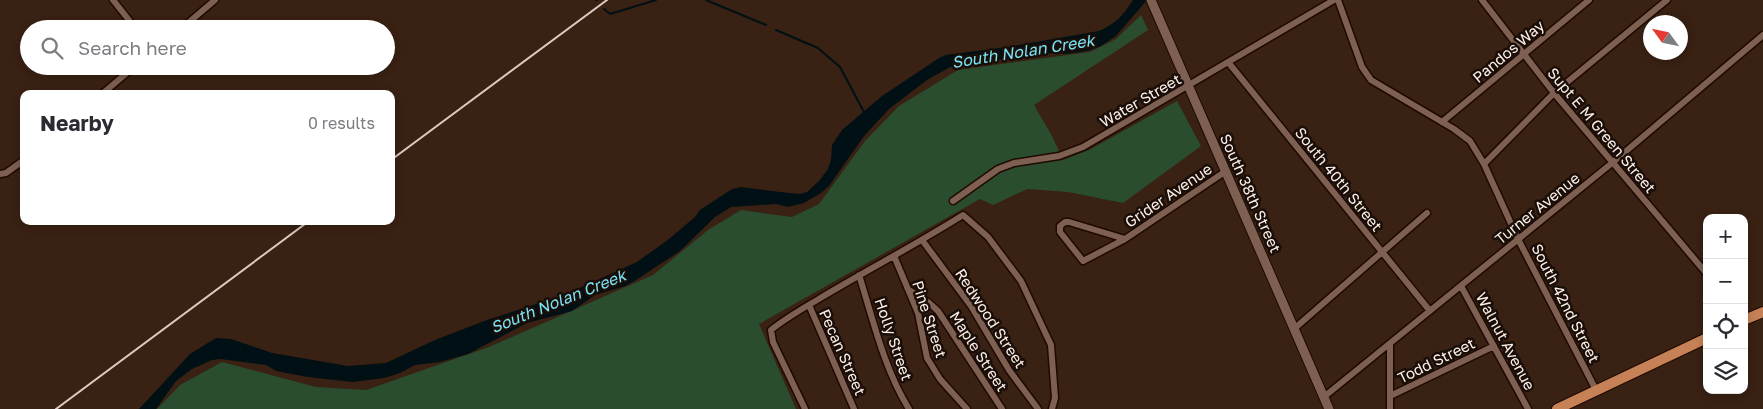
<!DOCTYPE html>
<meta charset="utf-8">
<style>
:root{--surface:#fff;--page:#f7f7f7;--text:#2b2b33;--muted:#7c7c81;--line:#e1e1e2}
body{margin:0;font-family:"Golos Text",sans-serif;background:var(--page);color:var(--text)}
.controls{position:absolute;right:15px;bottom:15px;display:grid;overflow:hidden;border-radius:10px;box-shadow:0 2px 8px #0003}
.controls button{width:45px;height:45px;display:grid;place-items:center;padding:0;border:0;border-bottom:1px solid var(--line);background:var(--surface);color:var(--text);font:25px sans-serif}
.compass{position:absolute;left:1643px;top:15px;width:45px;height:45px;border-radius:50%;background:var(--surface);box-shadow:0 2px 8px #0003;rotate:303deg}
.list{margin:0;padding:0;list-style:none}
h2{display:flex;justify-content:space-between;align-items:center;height:65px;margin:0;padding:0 20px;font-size:21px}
h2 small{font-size:16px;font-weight:400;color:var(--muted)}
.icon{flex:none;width:28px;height:28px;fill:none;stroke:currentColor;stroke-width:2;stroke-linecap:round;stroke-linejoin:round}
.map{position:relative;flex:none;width:1763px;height:409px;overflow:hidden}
.search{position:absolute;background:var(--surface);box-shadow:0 2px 8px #0003;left:20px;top:20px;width:375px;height:55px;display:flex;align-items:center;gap:12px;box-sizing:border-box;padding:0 18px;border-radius:28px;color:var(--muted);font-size:19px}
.panel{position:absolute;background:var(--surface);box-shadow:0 2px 8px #0003;left:20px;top:90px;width:375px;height:135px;border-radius:10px}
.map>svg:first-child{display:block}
</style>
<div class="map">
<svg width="1763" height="409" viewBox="0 0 1763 409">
<rect width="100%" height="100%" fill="#392113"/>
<path fill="#2a4d30" d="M1141 15 1148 30 1034 105 1052 136 1063 160 1089 150 1177 101 1201 146 1123 203 1068 192 1027 189 993 205 980 199 759 324 796 409H157L180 385 222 362 316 387 366 390 489 347 653 275 708 230 741 210 792 217 819 204 865 141 899 106 958 70 1090 52 1116 39Z"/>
<path fill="#001014" d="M1133 0H1147L1116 36 1101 46 1087 51 1065 54 1040 53 950 67 927 80 889 109 864 136 829 186 821 193 804 203 788 207 776 204 731 207 715 217 680 251 636 280 625 286 595 295 572 311 527 323 468 354 440 362 415 365 400 373 384 378 353 382 308 377 276 371 266 365 221 359 212 360 192 369 176 381 156 409H139L190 354 216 338 231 339 272 353 348 366 386 363 435 340 487 320 564 295 637 262 669 239 695 217 700 210 732 189 741 187 780 192 800 194 807 192 819 181 828 169 831 160 832 145 842 130 882 96 939 58 946 55 1007 47 1099 31C1116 24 1123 15 1133 0Z"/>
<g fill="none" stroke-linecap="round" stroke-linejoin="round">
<path stroke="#001014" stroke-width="2" d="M596 0H597
M706 0 766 25
M604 9 610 14 656 0
M776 30 818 48 840 67 864 112"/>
<g stroke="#1f0901" stroke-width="9">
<path id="street" d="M113 0 136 29
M1338 0 1362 67 1371 80 1454 129 1470 141 1484 164 1518 239 1596 390
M1482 0 1554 93 1707 274
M181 29 215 0
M1228 62 1430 311
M102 94 135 66
M1442 122 1589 0
M1484 164 1554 93 1667 0
M0 174 6 173 24 160
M953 201 998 169 1014 163 1059 156 1083 147 1334 0
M1065 222H1069L1125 239 1083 261 1060 232V226Z
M1125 239 1226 171
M922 240 971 306 1009 370 1038 409
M894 256 918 313 927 358 940 379 967 409
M859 275C873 319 884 369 909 409
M1461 286 1528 409
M909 290 928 302 938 311 1002 409
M809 305 854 409
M1295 328 1427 213
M1325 396 1612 163 1763 35
M1390 396 1494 346
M805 409 773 342 771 330C787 317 804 308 822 297 869 269 917 244 963 215L988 237 1021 281 1051 345 1055 398 1052 409
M1390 409V344"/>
</g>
<g stroke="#1f0901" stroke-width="11">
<path id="secondary" d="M1151 0 1329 409"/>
</g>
<g stroke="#1f0901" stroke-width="12">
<path id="primary" d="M1744 320 1763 312
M1557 409 1707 338"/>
</g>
<use href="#street" stroke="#7d6051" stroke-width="6"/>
<use href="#secondary" stroke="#7d6051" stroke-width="9"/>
<use href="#primary" stroke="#c68256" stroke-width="10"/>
<path stroke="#dbcbc3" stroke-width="2" d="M391 160 607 0
M56 409 309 221"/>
</g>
<g text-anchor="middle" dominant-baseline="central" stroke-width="5" stroke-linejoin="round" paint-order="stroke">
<g font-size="15" fill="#fef0e9" stroke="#190e08">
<text transform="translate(1508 51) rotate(-40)">Pandos Way</text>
<text transform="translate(1140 100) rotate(-30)">Water Street</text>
<text transform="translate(1602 130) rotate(50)">Supt E M Green Street</text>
<text transform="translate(1339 179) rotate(51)">South 40th Street</text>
<text transform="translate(1251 193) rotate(66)">South 38th Street</text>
<text transform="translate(1168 195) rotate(-34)">Grider Avenue</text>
<text transform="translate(1537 208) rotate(-39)">Turner Avenue</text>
<text transform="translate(1566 303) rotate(63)">South 42nd Street</text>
<text transform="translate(991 318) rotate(57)">Redwood Street</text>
<text transform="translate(930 319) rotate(72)">Pine Street</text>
<text transform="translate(894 339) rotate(71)">Holly Street</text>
<text transform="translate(1506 341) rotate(62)">Walnut Avenue</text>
<text transform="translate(979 351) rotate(57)">Maple Street</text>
<text transform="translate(843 352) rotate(66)">Pecan Street</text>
<text transform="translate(1436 360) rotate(-26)">Todd Street</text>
</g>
<g font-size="16" font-style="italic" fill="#7ae4f8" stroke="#190e08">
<text transform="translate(1023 51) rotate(-9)">South Nolan Creek</text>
<text transform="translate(558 301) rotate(-22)">South Nolan Creek</text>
</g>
</g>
</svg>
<div class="controls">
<button>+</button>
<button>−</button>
<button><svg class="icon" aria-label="locate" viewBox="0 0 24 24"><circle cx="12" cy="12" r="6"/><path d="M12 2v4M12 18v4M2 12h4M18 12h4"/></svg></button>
<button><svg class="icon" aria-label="layers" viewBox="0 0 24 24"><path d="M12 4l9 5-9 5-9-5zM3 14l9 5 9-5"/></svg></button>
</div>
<svg class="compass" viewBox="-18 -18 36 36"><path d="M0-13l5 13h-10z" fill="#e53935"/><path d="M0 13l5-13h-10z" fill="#7c7c81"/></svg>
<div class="search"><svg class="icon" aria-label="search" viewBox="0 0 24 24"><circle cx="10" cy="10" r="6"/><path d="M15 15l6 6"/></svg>Search here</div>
<section class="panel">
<h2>Nearby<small>0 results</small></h2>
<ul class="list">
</ul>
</section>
</div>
